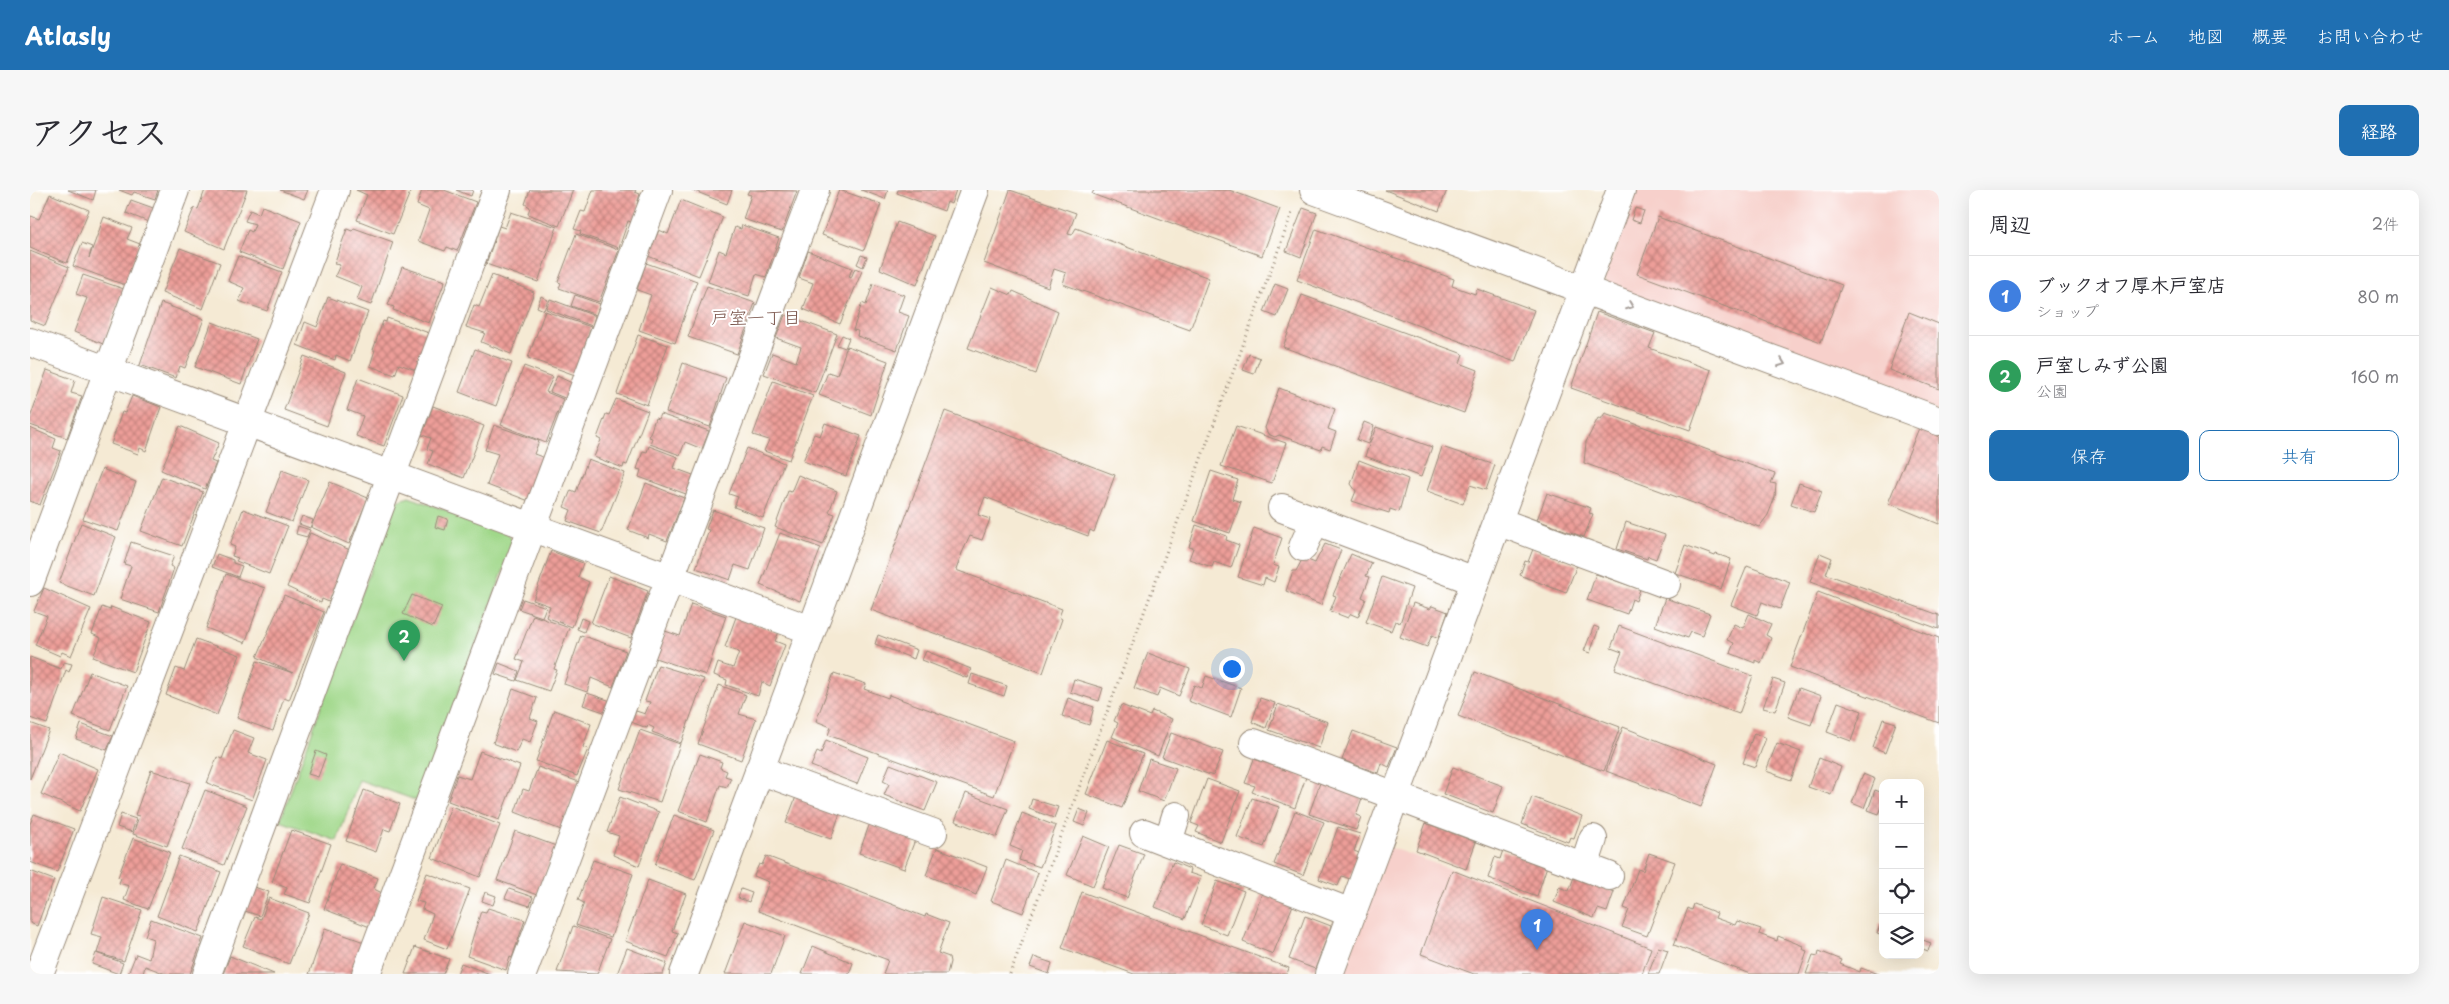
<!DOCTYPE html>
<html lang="ja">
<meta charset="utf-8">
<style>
:root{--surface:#fff;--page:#f7f7f7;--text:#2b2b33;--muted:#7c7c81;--line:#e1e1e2;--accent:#1f6fb2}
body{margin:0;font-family:"Playpen Sans","Klee One",sans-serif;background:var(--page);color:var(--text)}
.controls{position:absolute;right:15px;bottom:15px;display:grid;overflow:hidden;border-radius:10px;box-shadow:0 5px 20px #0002}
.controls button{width:45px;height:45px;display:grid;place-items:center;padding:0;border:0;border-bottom:1px solid var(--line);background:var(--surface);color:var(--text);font:25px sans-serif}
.you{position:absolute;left:1201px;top:478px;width:18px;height:18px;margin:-12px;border:4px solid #fff;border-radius:50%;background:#1a73e8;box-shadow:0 0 0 8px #1a73e833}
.badge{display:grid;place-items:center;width:32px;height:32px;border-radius:50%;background:var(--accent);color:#fff;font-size:16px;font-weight:700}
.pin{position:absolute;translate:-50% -41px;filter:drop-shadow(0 1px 2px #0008)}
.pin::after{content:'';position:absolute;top:26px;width:18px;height:15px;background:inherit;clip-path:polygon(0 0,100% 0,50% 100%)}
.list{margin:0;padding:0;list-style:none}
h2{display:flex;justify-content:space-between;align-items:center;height:65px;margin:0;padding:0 20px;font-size:21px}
h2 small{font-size:16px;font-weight:400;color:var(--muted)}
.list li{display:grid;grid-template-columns:32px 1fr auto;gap:15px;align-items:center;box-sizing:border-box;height:80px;padding:0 20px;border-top:1px solid var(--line)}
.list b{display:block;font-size:19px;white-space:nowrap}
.list p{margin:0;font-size:16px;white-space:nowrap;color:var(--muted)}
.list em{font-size:16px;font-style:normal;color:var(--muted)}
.actions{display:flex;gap:10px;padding:15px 20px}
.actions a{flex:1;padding:11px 0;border:1px solid var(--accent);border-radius:10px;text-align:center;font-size:18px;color:var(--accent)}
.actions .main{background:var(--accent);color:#fff}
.icon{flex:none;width:28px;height:28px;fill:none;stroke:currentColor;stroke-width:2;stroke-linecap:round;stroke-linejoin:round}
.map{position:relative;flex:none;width:1909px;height:784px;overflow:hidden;border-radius:10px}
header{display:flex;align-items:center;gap:30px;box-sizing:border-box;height:70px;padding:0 25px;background:var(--accent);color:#fff}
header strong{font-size:24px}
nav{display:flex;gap:28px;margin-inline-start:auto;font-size:18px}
.intro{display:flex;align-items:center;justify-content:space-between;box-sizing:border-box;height:120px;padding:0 30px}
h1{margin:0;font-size:35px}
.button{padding:12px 22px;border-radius:10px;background:var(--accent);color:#fff;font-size:18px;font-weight:700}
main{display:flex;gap:30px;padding:0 30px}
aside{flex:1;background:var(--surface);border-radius:10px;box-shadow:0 5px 20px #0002}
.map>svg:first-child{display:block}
</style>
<header>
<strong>Atlasly</strong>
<nav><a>ホーム</a><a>地図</a><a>概要</a><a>お問い合わせ</a></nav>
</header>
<div class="intro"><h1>アクセス</h1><a class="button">経路</a></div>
<main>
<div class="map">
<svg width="1909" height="784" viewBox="0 0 1909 784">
<defs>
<pattern id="building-cross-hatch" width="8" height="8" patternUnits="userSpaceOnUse" patternTransform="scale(1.25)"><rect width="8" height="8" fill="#ed9e99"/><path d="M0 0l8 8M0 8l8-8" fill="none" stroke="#c1817c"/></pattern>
</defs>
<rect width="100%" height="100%" fill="#fff"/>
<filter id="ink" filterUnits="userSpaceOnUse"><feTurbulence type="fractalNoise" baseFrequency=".02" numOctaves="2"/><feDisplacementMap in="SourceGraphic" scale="10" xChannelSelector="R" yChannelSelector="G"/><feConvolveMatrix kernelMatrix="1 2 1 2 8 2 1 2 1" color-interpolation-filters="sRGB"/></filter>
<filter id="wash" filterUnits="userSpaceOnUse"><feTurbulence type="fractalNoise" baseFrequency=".0096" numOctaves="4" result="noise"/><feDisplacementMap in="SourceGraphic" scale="20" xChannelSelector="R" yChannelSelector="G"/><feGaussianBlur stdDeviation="1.12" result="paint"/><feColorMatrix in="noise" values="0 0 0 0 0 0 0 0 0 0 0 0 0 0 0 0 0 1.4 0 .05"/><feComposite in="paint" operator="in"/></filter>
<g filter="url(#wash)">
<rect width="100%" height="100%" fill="#f5ead4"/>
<path fill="#f7d0cb" d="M1607 0H1909V222L1582 99 1574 89Z
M1359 657 1638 758 1628 784H1313Z"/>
<path fill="#a0d88a" stroke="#6e8154" d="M379 307 477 342 484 352 388 611 329 590 307 651 250 631 365 312Z"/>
<g id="blocks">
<path fill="url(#building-cross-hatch)" d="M38 0H66L63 10Z
M89 0H128L125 9 104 2 102 5Z
M175 0H217L194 59 154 42 164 18 168 19Z
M250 0H278L274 9Z
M326 0H381L363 44 327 30 337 5Z
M392 0H414L446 12 427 61 417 57 415 61 388 51 399 20 387 15Z
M426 0H443L441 6Z
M500 0H543L529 36 498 24 500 17 495 14Z
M563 0H606L605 2 610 4 607 14 610 15 604 33 598 31 589 58 550 44 551 41 544 39 551 21 555 22Z
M662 0H702L697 14Z
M719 0 767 1 752 42 713 29 721 5 717 4Z
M809 0 851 14 834 60 792 45Z
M831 0H858L855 9Z
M868 0H926L921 14 917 12 914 21 867 3Z
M980 0 1046 23 1038 44 1042 45 1046 38 1179 88 1160 140 1033 94 1036 83 1024 79 1018 97 954 73Z
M1064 0H1199L1250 19 1232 66 1062 4Z
M1355 0H1417L1409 21Z
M20 4 59 20 37 73 0 58V29L1 26 9 29Z
M101 10 126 19 121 33 96 23Z
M651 10 693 27 669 86 618 66 629 40 638 44Z
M232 16 271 31 253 79 209 62 218 40 222 42 225 34 215 31 220 20 229 24Z
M1273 18 1287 23 1271 67 1256 61Z
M1605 18 1614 21 1610 33 1601 30Z
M481 22 527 37 508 92 456 74 469 36 475 38Z
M74 27 102 38 97 49 110 54 95 95 43 76 52 53 62 57 59 68Z
M1628 27 1812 95 1791 152 1607 84Z
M867 32 905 46 887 95 850 79Z
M712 35 749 48 736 87 726 84 719 106 678 92 689 60 696 63 705 37 711 39Z
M324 38 363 52 341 115 327 110 332 97 305 86 310 75 304 74 317 39 322 41Z
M1286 39 1424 89 1422 96 1445 104 1447 99 1504 120 1485 172 1267 90Z
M546 44 589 60 569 112 529 98 531 93 528 92Z
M150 58 190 73 173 119 132 103Z
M0 61 39 77 15 136 0 130Z
M778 61 822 78 819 87 821 88 825 78 832 81 810 134 773 119 783 93 769 88Z
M831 65 837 67 833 77 827 74Z
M208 66 252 82 237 121 209 111 214 98 198 91Z
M616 73 667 91 645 153 609 140 621 105 607 100Z
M372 77 415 91 399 133 363 120 364 117 358 115Z
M53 85 94 99 73 154 44 142 57 108 46 104Z
M462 85 504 102 481 164 451 152 455 143 436 137 444 115 449 117Z
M843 94 874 105 868 122 879 126 867 160 827 146 828 141 823 140 832 113 836 115Z
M1245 94 1258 99 1247 127 1234 122Z
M677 96 725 113 707 164 658 147Z
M962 97 981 105 983 101 1028 121 1006 184 938 158Z
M545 105 570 114 566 125 541 116Z
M1272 105 1433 164 1430 173 1448 180 1434 223 1253 157Z
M511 106 518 110 514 120 507 117Z
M298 107 338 122 320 171 306 165 305 170 267 155 275 132 287 137Z
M520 109 565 126 562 136 516 119Z
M131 113 174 129 155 178 150 176 146 188 110 175Z
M515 121 561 137 545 185 498 168Z
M1567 122 1625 143 1619 158 1681 180 1660 240 1541 198Z
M1879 122 1909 134V199L1859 180Z
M755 125 807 144 785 203 734 184 742 163 766 172 771 157 746 148Z
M357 128 399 143 386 180 369 174 365 185 340 176 345 160H343L353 131 356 132Z
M182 132 227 149 211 194 165 177Z
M608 145 638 155 617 215 587 204Z
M812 145 819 148 815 158 807 155Z
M817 156 858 171 841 225 789 205 798 182 807 185Z
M445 159 482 173 466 216 429 202Z
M1219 164 1230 168 1224 184 1213 180Z
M274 166 316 182 297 236 254 220Z
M653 173 696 188 680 237 636 222Z
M494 176 523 187 516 202 533 209 516 253 471 235Z
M17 180 45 190 41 203 52 206 37 248 0 235V228Z
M527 186 544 194 537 209 520 202Z
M328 188 373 205 354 256 326 246 333 226 317 220Z
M743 191 783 206 759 270 734 261 739 250 723 245Z
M1249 198 1305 219 1298 239 1306 242 1300 259 1292 256 1291 260 1249 245 1245 247 1238 244 1235 238Z
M102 206 131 217 116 261 110 258 108 264 81 254 92 222 95 223Z
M586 209 618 221 597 275 594 274 593 278 564 267 571 250 567 248 576 224 579 225Z
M403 216 454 236 434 288 398 274 403 261 397 259 401 248 392 245Z
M915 221 1085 285 1064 342 1060 340 1058 346 955 307 948 325 960 329 952 350 940 346 932 363 926 380 1032 419 1029 427 1032 429 1013 483 841 420Z
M1575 223 1745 284 1741 293 1746 294 1745 307 1738 325 1729 337 1554 273 1556 252 1568 228 1571 229Z
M630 224 679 241 672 259 655 252 650 265 620 254 622 248 619 247 625 228 628 229Z
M1334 232 1344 236 1338 254 1327 250Z
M795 233 831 246 816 286 773 271 784 244 790 246Z
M464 235 509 251 504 264 515 268 499 311 457 295 468 264 455 260Z
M150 236 189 253 181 271 186 273 175 299 131 280Z
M1206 236 1256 253 1242 293 1191 276Z
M1346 237 1402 257 1391 287 1335 266Z
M0 238 26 249 23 258 31 261 10 315 0 311Z
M1889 238 1909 247V334L1858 313Z
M619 256 648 267 644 278 663 285 656 304 609 287 611 280 607 279 613 261 617 262Z
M1412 257 1465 275 1456 300 1440 295 1433 314 1397 301Z
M717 258 754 273 733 328 704 317 708 307 699 304Z
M558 269 595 283 571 343 537 331 541 320 534 317 541 300 546 302Z
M1329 270 1378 289 1369 322 1360 319 1359 323 1322 311 1326 301 1321 294Z
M72 279 106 292 88 341 53 329Z
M252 280 278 290 262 332 236 322Z
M1181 281 1208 290 1202 309 1211 312 1200 343 1164 331Z
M768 285 807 301 799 322 805 324 793 355 745 337 758 301 761 302Z
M132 287 173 302 152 356 111 341Z
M300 292 338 308 319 354 281 337Z
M616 293 654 308 637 351 619 344 618 348 598 340Z
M1769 293 1792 301 1784 322 1761 314Z
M1517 303 1561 318 1559 323 1563 324 1554 347 1507 330Z
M213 319 258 336 239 384 206 371 208 368 202 366 205 357 200 355Z
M683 320 734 338 720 380 705 375 700 390 666 378 679 340 676 339Z
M272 326 283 330 280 338 269 334Z
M408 326 418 329 415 340 405 337Z
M1596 332 1635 345 1626 369 1618 366 1617 369 1587 359Z
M51 333 86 347 64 406 29 393Z
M1166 335 1197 346 1196 350 1209 355 1201 378 1184 372 1182 377 1159 369 1163 358 1159 357Z
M268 336 280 340 277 347 266 344Z
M1224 338 1252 348 1243 375 1249 377 1244 392 1235 388 1233 395 1208 387Z
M280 343 320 360 299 412 292 409 291 413 257 397Z
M750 343 791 358 770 411 730 395Z
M101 352 144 366 140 376 144 378 129 422 90 409 101 376 94 374Z
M1295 354 1311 360 1291 415 1256 401 1263 381H1266L1273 368 1285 373Z
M1655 355 1685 366 1686 364 1701 369 1691 399 1645 383Z
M1503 359 1547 375 1536 403 1490 385 1495 371 1498 372Z
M521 361 553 373 548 387 559 392 542 437 516 427 520 416 503 410Z
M1790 363 1802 368 1796 384 1909 425V439L1780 392Z
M187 364 203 370V373L212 376 208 387 182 377Z
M1321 364 1342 373 1336 386 1340 387 1332 407 1336 409 1328 427 1321 424 1318 428 1300 421 1306 406 1303 405Z
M1717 376 1760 392 1750 419 1732 412 1727 425 1701 415Z
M196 384 235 398 215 453 176 438Z
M1566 384 1610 399 1606 411 1602 409 1597 424 1557 410Z
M579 386 618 401 601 448 561 433Z
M1352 387 1382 398 1370 433 1365 431 1361 441 1336 432Z
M14 398 61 419 41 466 32 462 30 466 5 455 17 426 4 421Z
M1788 402 1909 448V533L1760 477Z
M254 405 294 422 259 510 254 508 243 541 207 528 227 471 263 483 227 467Z
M382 405 412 417 403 437 373 424Z
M1635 408 1680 424 1672 446 1661 442 1658 448 1625 436Z
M493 409 516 417 512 427 489 419Z
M1383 413 1400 419 1402 416 1418 422 1409 448 1402 445 1397 457 1370 447Z
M661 414 696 426 676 485 625 468 635 441 650 446Z
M72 417 80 420 81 417 121 432 103 482 63 467 71 448 62 444Z
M1719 424 1741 434 1736 445 1741 448 1731 473 1725 470V473L1700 463 1704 453 1697 450 1704 434 1713 438Z
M503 425 539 438 524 479 527 480 519 501 487 490 494 472 486 469Z
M706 427 749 442 745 451 755 455 740 496 732 492 728 506 696 495 697 490 684 485 688 473 703 478 709 462 695 457Z
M551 428 558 431 554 442 547 439Z
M1564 436 1569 438 1560 463 1554 461Z
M1589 436 1723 486 1709 524 1585 479 1592 462 1581 458Z
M551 445 596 461 583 497 561 488 557 502 534 494Z
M848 445 887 460 884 469 845 454Z
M166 449 210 465 187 525 136 505 146 478 154 481Z
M896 461 941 479 937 488 892 470Z
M1118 463 1160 479 1149 506 1130 498 1127 507 1104 498Z
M0 467 31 479 34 472 42 474 39 482 36 480 17 534 0 528Z
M469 473 489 481 486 491 465 484Z
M628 475 674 489 651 553 622 542 624 538 618 535 617 538 601 532 606 521 615 524 620 512 615 511Z
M60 482 97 496 80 540 43 526Z
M1445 482 1590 537 1574 581 1428 526Z
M804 483 836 494 834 499 858 508 859 505 984 551 964 606 798 545 801 537 786 531Z
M942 484 977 496 974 506 939 494Z
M1176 486 1211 498 1201 527 1158 511 1164 495 1172 498Z
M1044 489 1073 498 1069 511 1040 502Z
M1743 489 1755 493 1745 521 1733 518Z
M689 495 716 505 709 524 726 529 711 570 668 554Z
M1769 498 1791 506 1781 535 1758 527Z
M483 499 507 508 500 528 508 531 500 552 492 549 486 562 463 553Z
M557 503 581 511 577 523 553 515Z
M1038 508 1064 517 1059 535 1032 526Z
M1230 508 1245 513 1236 538 1222 532Z
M1808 512 1832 521 1821 551 1797 542Z
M1248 514 1298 532 1289 558 1239 540Z
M1091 515 1120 526 1122 521 1142 529 1128 566 1082 547 1088 533 1084 531Z
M524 520 561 534 553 557 558 559 547 586 506 571Z
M1853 529 1866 533 1855 563 1843 558Z
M0 533 19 540 0 589Z
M51 534 83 546 77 560 46 549Z
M1593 537 1687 574 1671 617 1576 581Z
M203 540 224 548 218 563 237 570 222 610 177 593 187 567 192 569Z
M610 540 650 554 630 612 589 599Z
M1323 541 1367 557 1359 577 1351 573 1348 583 1312 570Z
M1141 543 1193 562 1183 586 1132 567Z
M1724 543 1736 548 1725 577 1713 573Z
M796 550 838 567 827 594 781 576 787 562 791 564Z
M1077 550 1113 564 1092 618 1056 604Z
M1747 553 1771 562 1761 590 1736 581Z
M286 561 296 565 288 587 278 584Z
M450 561 490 576 469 630 418 611 427 585 440 589Z
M29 562 68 579 50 621 11 604Z
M670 564 692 572 690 578 697 581 695 586 701 588 697 597 690 595 677 632 648 621Z
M1789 568 1811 577 1801 605 1778 597Z
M1119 569 1146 578 1134 611 1108 601Z
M1224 569 1276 587 1265 618 1222 602 1225 596 1215 593Z
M860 574 907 592 895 621 854 605 859 594 853 591Z
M508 577 549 592 531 640 485 622 493 599 499 601Z
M1423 577 1473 596 1463 623 1413 604Z
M121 580 160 593 137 656 103 644 109 626 105 625Z
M1833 584 1845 589 1834 618 1822 613Z
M1177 589 1210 601 1191 652 1166 642 1169 636 1161 633Z
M1290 593 1332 608 1326 625 1331 627 1326 640 1279 624Z
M175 600 217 616 194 675 152 659Z
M334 600 370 614 360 641 354 639 346 662 316 651Z
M1845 600 1853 603V615L1849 624 1838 620Z
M936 603 978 619 967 647 925 631Z
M767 604 811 620 801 649 756 633Z
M590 607 629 622 609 676 583 665 589 646 577 642Z
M1502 607 1552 626 1544 648 1540 647 1538 652 1492 634Z
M1222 608 1249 617 1234 657 1207 647Z
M1002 609 1028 617 1024 628 999 619Z
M421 616 470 635 450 687 402 668Z
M1049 619 1059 623 1054 636 1044 632Z
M1265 621 1294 632 1273 685 1244 674Z
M992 623 1026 636 1010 677 989 670 992 661 980 656Z
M4 624 44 639 27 682 0 672V634Z
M91 624 106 629 102 642 87 637Z
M644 625 684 640 665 690 625 675Z
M840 633 885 650 874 679 829 663Z
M1396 633 1446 652 1436 679 1386 660Z
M1308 637 1330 644 1324 661 1329 663 1320 689 1312 686 1308 696 1289 689Z
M261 640 301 654 280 713 254 704 257 698 242 692Z
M485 641 526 656 507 705 467 690Z
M1053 646 1079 657 1063 696 1037 685Z
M103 648 140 662 118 719 94 710 99 696 89 693 91 688 88 687Z
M1089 655 1114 664 1097 708 1072 698Z
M907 658 957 677 946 705 896 685Z
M1473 660 1517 676 1507 706 1458 688 1465 667 1470 669Z
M1619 663 1645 672 1617 746 1592 737 1599 720 1594 718 1608 679 1613 681Z
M149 666 191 682 168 742 127 726Z
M736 666 895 727 896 724 919 733 908 763 919 767 920 772 917 784H853L858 770 728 721 739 692 724 686 729 674 732 675Z
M563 670 603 684 581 747 546 735 554 713 548 710Z
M976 670 1008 683 993 723 961 711Z
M1143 672 1160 679 1159 683 1171 687 1155 729 1125 717Z
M310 674 348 688 344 699 352 703 340 737 294 719Z
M1422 680 1621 758 1612 784H1444L1391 764Z
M0 681 24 690 7 736 0 733Z
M397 683 440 699 417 759 394 750 403 724 392 719 394 713 386 711Z
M1544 687 1584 702 1577 722 1568 719 1564 728 1524 712 1529 697 1539 701Z
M618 690 656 704 642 741 648 743 638 767 595 751Z
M1187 691 1214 701 1197 745 1171 735Z
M224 697 239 702 230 726 215 721Z
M479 699 503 707 500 716 475 708Z
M711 699 722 703 719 712 708 708Z
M455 702 466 706 463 715 452 711Z
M1052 702 1259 778 1257 784H1104L1032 758Z
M1232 703 1263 715 1243 764 1213 752Z
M73 707 112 720 94 771 67 763 72 747 61 744Z
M239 708 279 723 259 774 213 756 225 727 231 729Z
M1664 714 1687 723 1685 728 1705 735 1707 731 1731 739 1729 744 1747 751 1748 746 1773 756 1772 759 1777 761 1769 784H1720L1644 755 1658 718 1662 720Z
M458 718 495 730 482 768 480 767 476 780 437 766 451 721 456 722Z
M1275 726 1301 736 1285 779 1259 769Z
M121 729 173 748 160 784H136L115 776 113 784H98L106 764 119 769 123 749 115 746Z
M715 731 755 746 741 784H695Z
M1850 734 1853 735V745L1847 743Z
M543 736 580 749 567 784 527 782Z
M295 738 334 752 322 784H279Z
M1890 749 1901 753 1898 761 1890 758Z
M783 756 823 773 819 784H772Z
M385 757 419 769 413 784H375Z
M1628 757 1638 760 1629 784H1618Z
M597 758 637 773 633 784H587Z
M1789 761 1812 770 1810 774 1830 782 1831 778 1848 784H1776L1783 765 1788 766Z
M66 763 93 773 89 784 62 774Z
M200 766 244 784H193Z
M1004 767 1022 773 1019 784 1000 777Z
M431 773 460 784H427Z"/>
</g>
</g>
<g filter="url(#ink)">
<use href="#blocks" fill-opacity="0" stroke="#988a79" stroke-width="1"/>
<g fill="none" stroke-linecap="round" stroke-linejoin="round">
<g stroke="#988a79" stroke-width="30">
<path id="minor" d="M1284 0 1909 231
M0 152 781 440
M1252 318 1445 391
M1467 331 1636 394
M1273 357 1285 330
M0 392 145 0
M1224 553 1579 686
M729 580 903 643
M1114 643 1321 723
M1138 652 1146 626
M1554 676 1563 649
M9 784 305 0
M177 784 467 0
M336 784 628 0
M492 784 785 0
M654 784 945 0
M1299 784 1591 0"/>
</g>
<path stroke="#988a79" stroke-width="3" stroke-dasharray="1 4" stroke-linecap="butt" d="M980 784 1262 23"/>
<use href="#minor" stroke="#fff" stroke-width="28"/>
</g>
<defs><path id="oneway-chevron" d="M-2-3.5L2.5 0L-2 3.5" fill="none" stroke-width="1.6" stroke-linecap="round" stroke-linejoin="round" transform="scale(1.25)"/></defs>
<g stroke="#a79f9a">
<use href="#oneway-chevron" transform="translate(1600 116) rotate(21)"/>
<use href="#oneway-chevron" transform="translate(1752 173) rotate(21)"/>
</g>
</g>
<g text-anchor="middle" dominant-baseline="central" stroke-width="4" stroke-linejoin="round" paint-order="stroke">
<g font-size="18" fill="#795349" stroke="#fff">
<text x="726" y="126">戸室一丁目</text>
</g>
</g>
</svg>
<div class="controls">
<button>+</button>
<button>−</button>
<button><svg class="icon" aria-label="locate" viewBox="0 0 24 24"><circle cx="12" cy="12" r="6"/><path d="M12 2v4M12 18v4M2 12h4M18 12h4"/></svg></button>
<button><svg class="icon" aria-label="layers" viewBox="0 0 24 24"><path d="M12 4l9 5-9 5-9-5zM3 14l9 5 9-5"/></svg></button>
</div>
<div class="you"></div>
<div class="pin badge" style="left:1507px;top:760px;background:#3f7fe0">1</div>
<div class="pin badge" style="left:374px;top:471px;background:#2e9e5b">2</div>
</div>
<aside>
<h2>周辺<small>2件</small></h2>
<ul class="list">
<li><span class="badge" style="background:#3f7fe0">1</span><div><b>ブックオフ厚木戸室店</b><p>ショップ</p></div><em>80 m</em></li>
<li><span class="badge" style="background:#2e9e5b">2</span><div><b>戸室しみず公園</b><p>公園</p></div><em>160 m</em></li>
</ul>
<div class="actions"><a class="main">保存</a><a>共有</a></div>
</aside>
</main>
